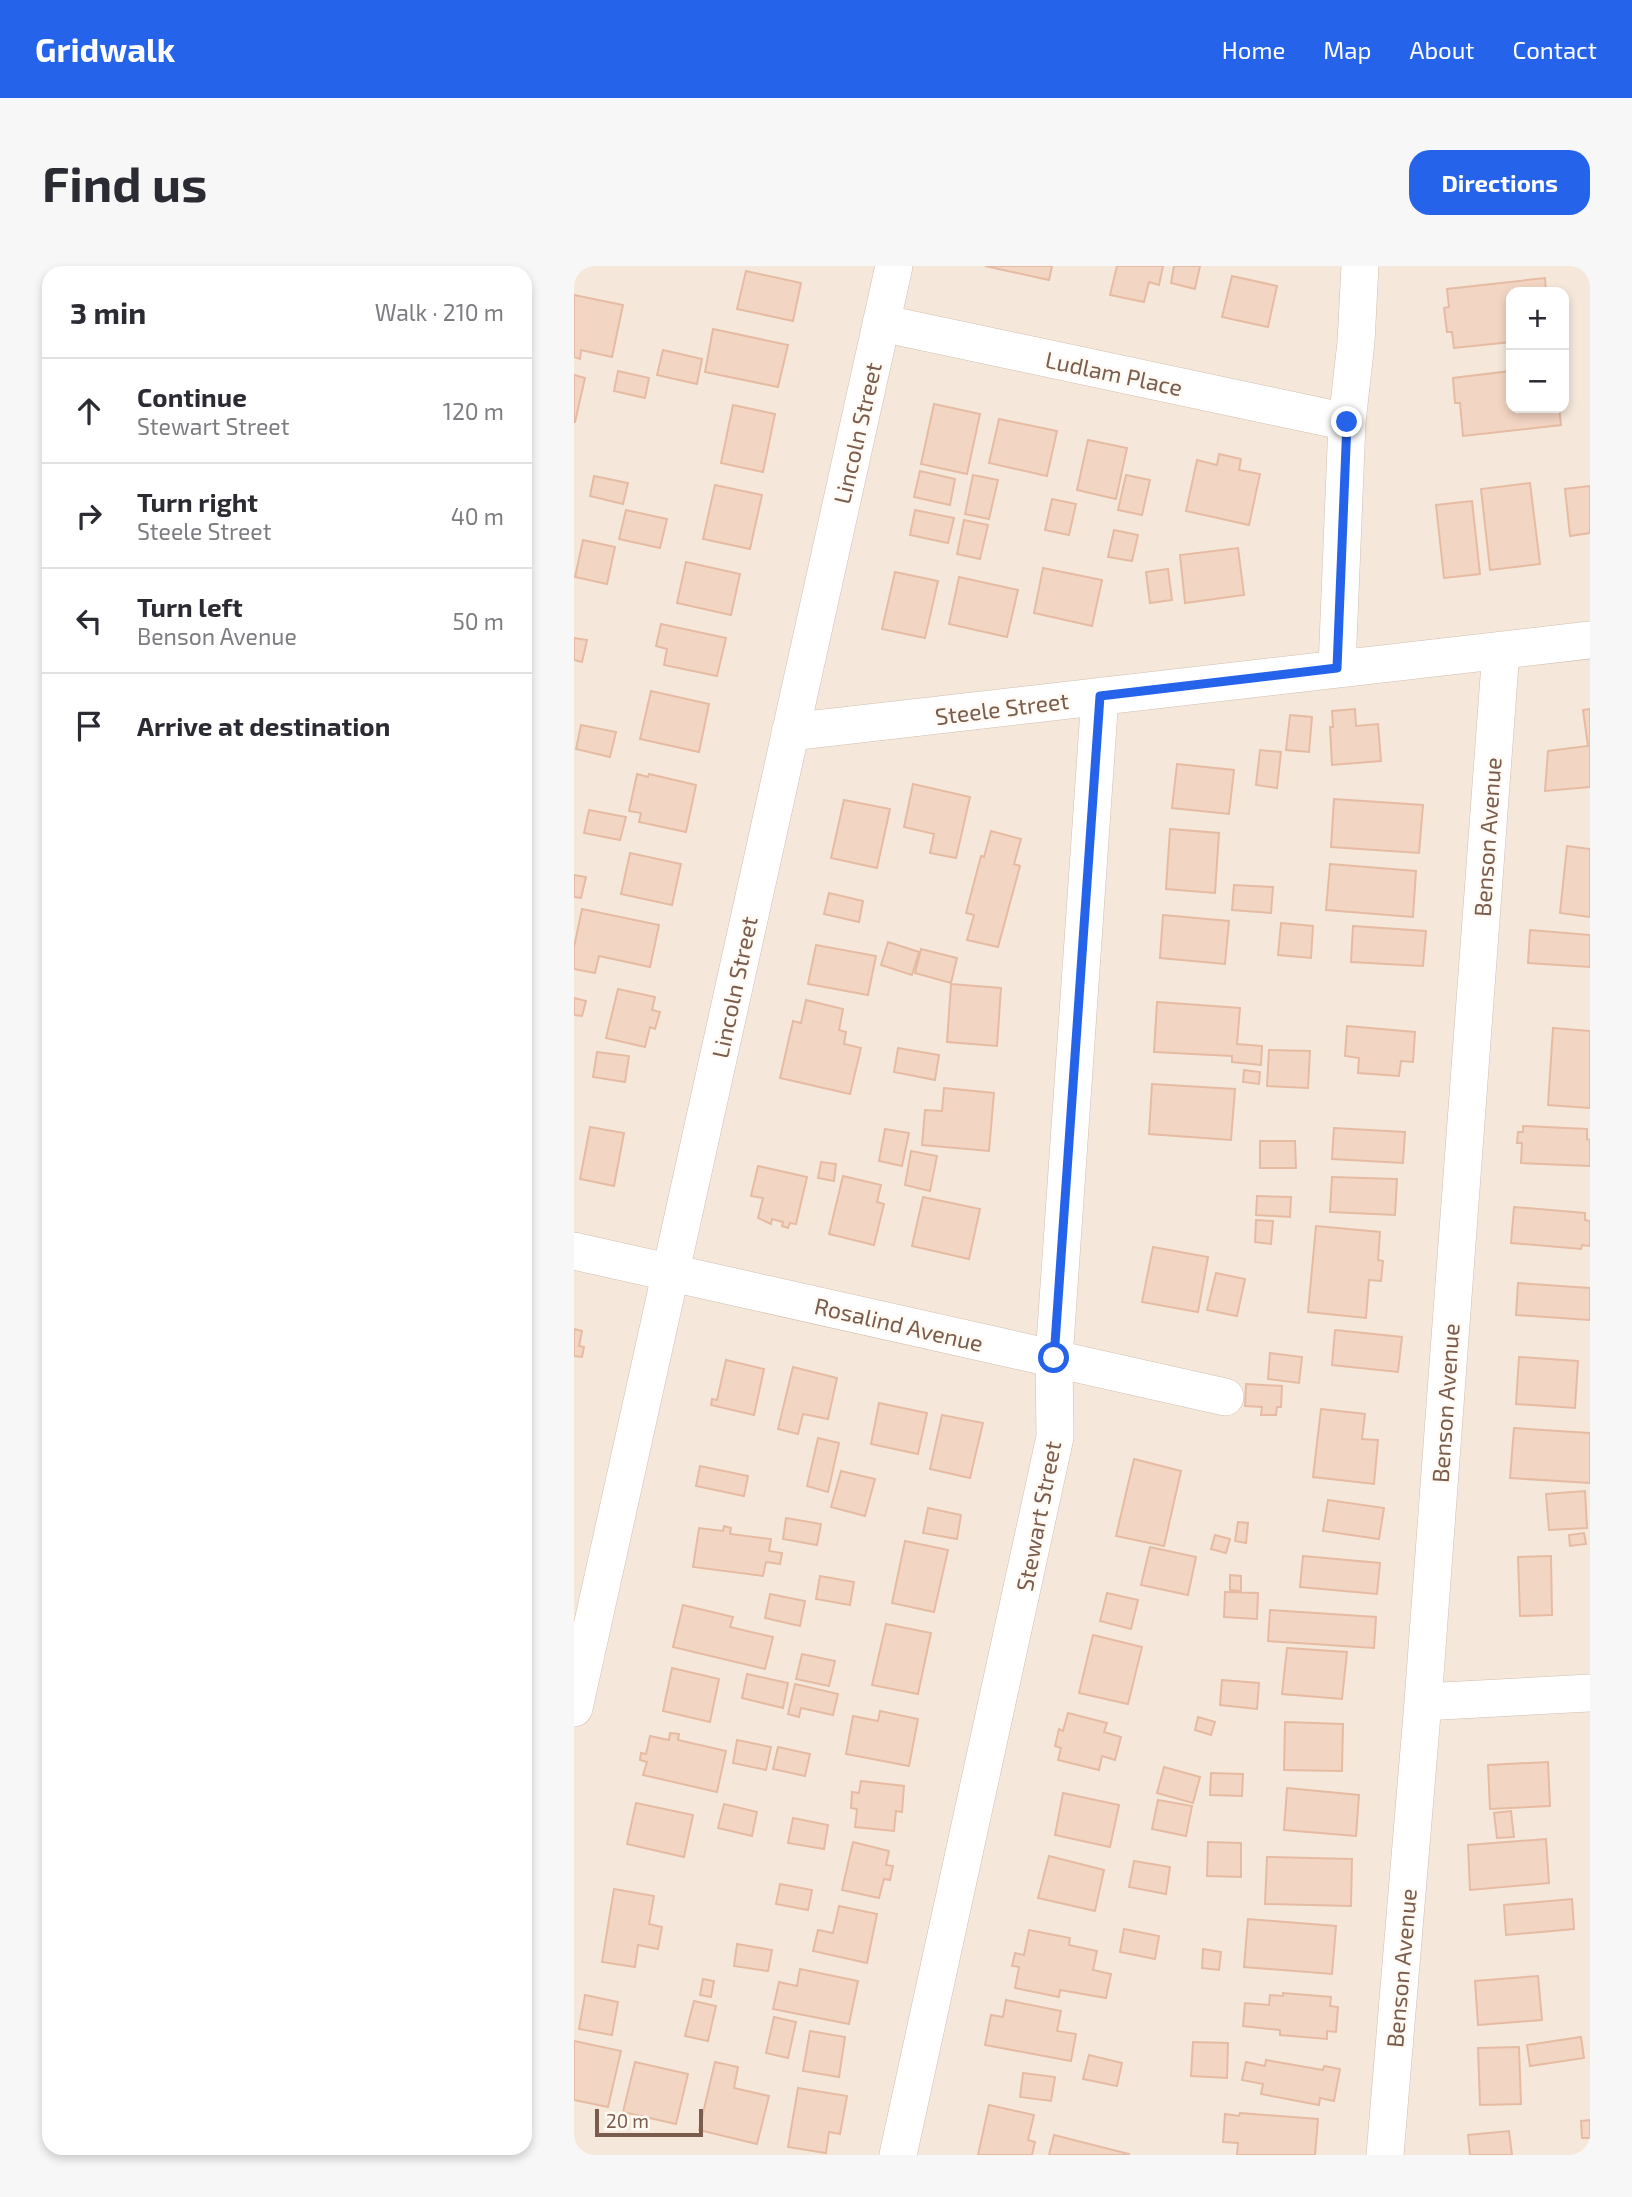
<!DOCTYPE html>
<meta charset="utf-8">
<style>
:root{--surface:#fff;--page:#f7f7f7;--text:#2b2b33;--muted:#7c7c81;--line:#e1e1e2;--accent:#2563eb}
body{margin:0;font-family:"Exo 2",sans-serif;background:var(--page);color:var(--text)}
.controls{position:absolute;right:21px;top:21px;display:grid;overflow:hidden;border-radius:14px;box-shadow:0 4px 10px #0003}
.controls button{width:63px;height:63px;display:grid;place-items:center;padding:0;border:0;border-bottom:2px solid var(--line);background:var(--surface);color:var(--text);font:35px sans-serif}
.scale{position:absolute;left:21px;bottom:18px;width:108px;box-sizing:border-box;padding-left:7px;border:4px solid #7a5c4d;border-top:0;font-size:19px;line-height:24px;white-space:nowrap;color:#7a5c4d;-webkit-text-stroke:5px #fffaf3;paint-order:stroke}
.stop{position:absolute;width:21px;height:21px;margin:-16px;border:5px solid #2563eb;border-radius:50%;background:#fff}
.stop.end{background:#2563eb;border-color:#fff;box-shadow:0 2px 7px #0008}
.list{margin:0;padding:0;list-style:none}
h2{display:flex;justify-content:space-between;align-items:center;height:91px;margin:0;padding:0 28px;font-size:30px}
h2 small{font-size:23px;font-weight:400;color:var(--muted)}
.list li{display:grid;grid-template-columns:46px 1fr auto;gap:21px;align-items:center;box-sizing:border-box;height:105px;padding:0 28px;border-top:2px solid var(--line)}
.list b{display:block;font-size:26px;white-space:nowrap}
.list p{margin:0;font-size:23px;white-space:nowrap;color:var(--muted)}
.list em{font-size:23px;font-style:normal;color:var(--muted)}
.icon{flex:none;width:38px;height:38px;fill:none;stroke:currentColor;stroke-width:2;stroke-linecap:round;stroke-linejoin:round}
.map{position:relative;flex:none;width:1016px;height:1889px;overflow:hidden;border-radius:21px}
header{display:flex;align-items:center;gap:42px;box-sizing:border-box;height:98px;padding:0 35px;background:var(--accent);color:#fff}
header strong{font-size:33px}
nav{display:flex;gap:38px;margin-inline-start:auto;font-size:24px}
.intro{display:flex;align-items:center;justify-content:space-between;box-sizing:border-box;height:168px;padding:0 42px}
h1{margin:0;font-size:49px}
.button{padding:18px 32px;border-radius:21px;background:var(--accent);color:#fff;font-size:24px;font-weight:700}
main{display:flex;gap:42px;padding:0 42px}
aside{flex:1;background:var(--surface);border-radius:21px;box-shadow:0 4px 10px #0003}
.map>svg:first-child{display:block}
</style>
<header>
<strong>Gridwalk</strong>
<nav><a>Home</a><a>Map</a><a>About</a><a>Contact</a></nav>
</header>
<div class="intro"><h1>Find us</h1><a class="button">Directions</a></div>
<main>
<aside>
<h2>3 min<small>Walk · 210 m</small></h2>
<ul class="list">
<li><svg class="icon" aria-label="ahead" viewBox="0 0 24 24"><path d="M12 20V5M6 11l6-6 6 6"/></svg><div><b>Continue</b><p>Stewart Street</p></div><em>120 m</em></li>
<li><svg class="icon" aria-label="right" viewBox="0 0 24 24"><path d="M7 20v-9h11M14 6l5 5-5 5"/></svg><div><b>Turn right</b><p>Steele Street</p></div><em>40 m</em></li>
<li><svg class="icon" aria-label="left" viewBox="0 0 24 24"><path d="M17 20v-9H6M10 6l-5 5 5 5"/></svg><div><b>Turn left</b><p>Benson Avenue</p></div><em>50 m</em></li>
<li><svg class="icon" aria-label="arrive" viewBox="0 0 24 24"><path d="M6 21V4h12l-3 4 3 4H6"/></svg><div><b>Arrive at destination</b></div></li>
</ul>
</aside>
<div class="map">
<svg width="1016" height="1889" viewBox="0 0 1016 1889">
<rect width="100%" height="100%" fill="#fdf6ec"/>
<path fill="#f5e8da" fill-rule="evenodd" d="M0 0H1016V1889H0ZM937 26H990V142H937Z"/>
<path fill="#f3d5c3" stroke="#e6bba3" stroke-width="2" d="M411 0H478L475 14Z
M543 0H589L585 19 575 16 570 36 536 29Z
M600 0H626L621 23 597 17Z
M172 5 227 17 219 55 163 43Z
M658 10 703 20 694 61 648 51Z
M971 12 972 26H937V76L880 82 878 66H873L870 42 875 41 873 23Z
M0 29 49 39 38 91 7 84 6 93 0 91Z
M139 63 214 79 204 121 131 106Z
M89 84 128 93 123 118 83 109Z
M44 105 75 112 71 132 40 125Z
M937 105V142H985L987 159 889 170 886 137H881L879 112Z
M0 109 11 112 1 156H0Z
M360 138 406 148 393 208 347 198Z
M159 139 201 148 189 206 147 197Z
M425 153 483 165 473 210 415 197Z
M514 174 553 182 542 233 503 224Z
M645 188 667 193 665 204 686 208 675 259 612 245 623 194 643 199Z
M346 205 381 213 376 239 340 231Z
M399 209 424 214 415 253 391 248Z
M552 209 576 214 568 249 544 244Z
M20 210 54 217 49 238 16 230Z
M956 217 966 298 916 304 907 223Z
M141 219 188 229 176 283 129 273Z
M1016 220V267L996 270 991 223Z
M478 233 502 238 495 269 471 264Z
M898 235 906 308 870 312 862 239Z
M52 244 93 253 86 282 45 273Z
M341 244 380 252 374 277 336 269Z
M390 254 414 259 406 293 383 288Z
M540 264 564 269 558 295 534 291Z
M9 274 41 281 33 318 1 311Z
M664 282 670 329 611 337 606 289Z
M112 296 166 308 157 349 103 337Z
M469 302 528 314 518 360 460 347Z
M594 303 598 334 576 337 572 306Z
M321 306 364 315 351 372 308 363Z
M385 311 444 324 433 371 375 358Z
M87 358 152 372 143 410 90 399 93 383 82 380Z
M0 372 13 374 8 396 0 394Z
M77 425 135 438 125 486 66 473Z
M781 443 782 460 804 458 807 495 758 499 756 461H759L758 445Z
M1016 443V521L971 525 974 485 1014 480 1009 444Z
M716 449 738 451 735 486 712 484Z
M7 459 42 466 36 491 2 483Z
M686 484 707 486 703 522 682 519Z
M603 498 660 504 655 548 598 542Z
M63 508 74 511 75 508 122 519 112 566 65 556 67 547 55 545Z
M339 518 396 531 382 592 356 587 360 568 330 561Z
M760 533 849 539 845 587 757 581Z
M270 534 316 543 303 602 257 592Z
M15 544 52 551 46 574 10 567Z
M596 563 645 567 641 627 592 623Z
M417 565 447 573 440 598 446 600 424 681 393 674 400 649 392 647 407 590 410 591Z
M993 580 1016 583V651L986 647Z
M56 587 107 598 98 639 47 628Z
M756 598 842 605 839 651 752 644Z
M0 609 12 611 7 632 0 631Z
M660 619 699 621 697 647 658 644Z
M255 627 289 635 285 656 250 648Z
M8 643 85 659 76 701 25 690 21 707 0 703V681Z
M589 649 655 655 651 698 586 692Z
M707 657 739 660 737 692 704 689Z
M779 660 852 665 849 700 777 696Z
M956 664 1016 669V701L954 697Z
M314 676 345 686 338 709 307 699Z
M242 679 302 690 294 729 234 718Z
M347 683 383 692 377 717 341 707Z
M377 718 427 722 423 780 373 776Z
M44 723 81 731 78 744 86 746 81 763 76 761 71 781 32 772Z
M0 732 12 735 8 750 0 749Z
M232 734 269 743 265 764 272 766 270 778 287 782 276 828 206 812 219 755 227 757Z
M583 736 666 742 663 778 688 780 687 799 658 796V790L580 786Z
M773 760 841 766 839 796 827 795 825 810 784 807 785 792 771 790Z
M979 762 1016 765V842L974 839Z
M324 782 365 789 361 814 320 806Z
M695 784 736 785 734 822 693 820Z
M23 786 55 790 51 816 19 811Z
M670 804 686 806 685 818 669 816Z
M578 818 661 823 657 874 575 868Z
M370 822 420 827 415 885 348 879 351 844 368 845Z
M949 860 1013 863V873L1016 874V900L947 897 948 877H943L944 866H949Z
M16 861 50 867 40 920 6 913Z
M760 862 831 866 829 897 758 893Z
M311 863 335 867 328 900 305 895Z
M686 875H721L722 902H686Z
M337 885 363 890 356 925 331 919Z
M247 896 262 898 260 915 244 912Z
M184 900 233 911 222 958 216 957 214 962 208 960 209 956 198 953 197 958 184 952 189 932 177 930Z
M269 910 307 919 303 936 310 938 300 979 255 968Z
M758 911 823 913 821 949 756 946Z
M683 930 717 931 716 951 682 949Z
M349 931 406 943 395 993 338 980Z
M940 941 1011 947V954L1016 955V980L1008 979 1007 983 937 977Z
M682 954 699 955 697 978 681 976Z
M742 960 806 966 804 994 809 995 807 1015 795 1014 792 1052 734 1046Z
M579 981 634 991 624 1046 568 1036Z
M642 1007 671 1013 663 1050 633 1044Z
M944 1017 1016 1022V1054L942 1049Z
M0 1063 8 1065 5 1080 10 1081 8 1091 0 1090Z
M761 1064 828 1071 824 1106 758 1099Z
M696 1087 728 1091 725 1117 694 1113Z
M945 1091 1004 1095 1001 1142 942 1138Z
M152 1094 190 1103 180 1149 137 1139 138 1133 143 1134Z
M219 1101 263 1112 254 1153 229 1148 224 1168 204 1163Z
M672 1118 708 1120 707 1141H703L702 1149H687L688 1141 671 1140Z
M305 1137 353 1147 344 1188 297 1178Z
M747 1143 791 1148 788 1173 804 1174 800 1218 739 1211Z
M368 1149 409 1157 396 1212 356 1203Z
M940 1162 1016 1167V1217L936 1212Z
M244 1172 265 1177 254 1226 233 1220Z
M560 1193 607 1205 590 1280 542 1270Z
M126 1200 174 1210 170 1230 122 1220Z
M267 1205 301 1213 291 1250 257 1241Z
M1011 1225 1013 1262 975 1264 972 1228Z
M754 1234 810 1242 805 1273 749 1265Z
M354 1242 387 1249 383 1273 349 1267Z
M212 1252 247 1258 243 1279 209 1273Z
M664 1256 674 1257 672 1277 661 1275Z
M150 1260 157 1262 156 1268 197 1273 195 1285 208 1287 206 1298 192 1296 189 1310 119 1301 125 1262 149 1265Z
M1010 1267 1012 1278 996 1280 995 1269Z
M641 1269 656 1273 652 1287 637 1283Z
M331 1275 374 1284 360 1346 318 1337Z
M576 1281 622 1291 614 1329 567 1319Z
M729 1290 806 1297 803 1328 726 1321Z
M977 1290 978 1349 946 1350 944 1291Z
M656 1309 667 1310V1325L656 1324Z
M246 1310 280 1316 276 1339 242 1333Z
M651 1326 684 1327 683 1353 650 1351Z
M533 1327 564 1334 557 1363 526 1355Z
M196 1328 231 1335 226 1360 191 1352Z
M109 1339 159 1351 156 1361 199 1371 191 1403 99 1381Z
M696 1344 802 1351 800 1382 694 1375Z
M312 1358 357 1367 344 1428 298 1419Z
M519 1369 568 1381 554 1438 505 1427Z
M713 1382 773 1386 768 1433 708 1428Z
M228 1388 261 1395 255 1420 222 1413Z
M98 1402 145 1413 136 1456 89 1445Z
M173 1408 214 1417 209 1442 168 1432Z
M648 1414 685 1417 683 1443 646 1439Z
M221 1418 264 1428 259 1449 227 1442 225 1451 214 1448Z
M306 1445 344 1453 335 1500 272 1488 279 1450 304 1455Z
M494 1447 533 1457 530 1466 547 1471 541 1494 528 1490 525 1504 484 1494 487 1482 481 1480 485 1463 489 1465Z
M624 1451 641 1456 637 1469 621 1464Z
M711 1456 769 1458 768 1505 710 1504Z
M96 1467 105 1468 104 1474 152 1485 143 1526 69 1509 73 1496 66 1494 67 1487 72 1488 76 1470 95 1474Z
M163 1474 197 1481 192 1504 159 1497Z
M204 1481 236 1488 231 1510 199 1503Z
M974 1496 976 1540 916 1543 914 1499Z
M590 1501 626 1511 619 1537 583 1527Z
M637 1507 669 1508 668 1530 636 1529Z
M287 1515 330 1520 328 1546 322 1545 320 1565 281 1561 283 1543 277 1542 278 1526 285 1527Z
M713 1522 785 1529 782 1570 710 1564Z
M489 1527 545 1539 536 1581 481 1569Z
M584 1534 618 1540 612 1570 578 1563Z
M62 1537 119 1549 110 1591 53 1578Z
M150 1538 183 1546 178 1570 144 1562Z
M937 1545 940 1571 923 1572 920 1547Z
M219 1552 254 1559 250 1583 214 1577Z
M972 1573 975 1617 896 1624 894 1579Z
M279 1576 315 1585 312 1599 319 1600 316 1614 310 1613 305 1632 268 1624Z
M634 1576 667 1577V1611L633 1610Z
M475 1590 530 1604 521 1645 464 1632Z
M693 1591 778 1593 777 1640 691 1638Z
M560 1595 596 1601 592 1628 555 1621Z
M206 1618 238 1624 234 1644 202 1638Z
M40 1623 80 1630 75 1658 88 1661 84 1683 64 1679 61 1701 28 1696Z
M998 1633 1000 1663 932 1669 930 1639Z
M265 1640 303 1648 293 1697 239 1685 244 1664 259 1667Z
M674 1653 762 1660 758 1708 670 1701Z
M550 1663 585 1670 581 1693 546 1686Z
M455 1664 496 1672 495 1679 523 1685 519 1704 537 1708 532 1732 486 1724 485 1731 441 1722 445 1701 438 1700 441 1687 450 1689Z
M163 1678 198 1684 194 1705 160 1700Z
M629 1683 647 1686 645 1704 628 1702Z
M226 1703 284 1715 275 1758 199 1743 205 1716 223 1720Z
M964 1710 968 1754 904 1759 901 1715Z
M129 1713 140 1715 137 1731 126 1729Z
M709 1727 757 1731 756 1740 764 1741 762 1766 753 1765V1773L706 1769V1764L669 1760 671 1737 695 1739 696 1729 709 1730Z
M11 1729 44 1736 38 1769 5 1763Z
M432 1734 487 1745 483 1765 502 1768 497 1795 411 1779 417 1749 429 1751Z
M120 1735 142 1740 134 1775 111 1770Z
M200 1751 222 1756 214 1792 192 1787Z
M236 1765 271 1771 265 1811 229 1805Z
M1007 1771 1010 1792 956 1800 953 1779Z
M0 1775 47 1785 34 1841 0 1834Z
M619 1776 654 1777 653 1812 617 1810Z
M945 1781 947 1838 906 1839 904 1782Z
M515 1789 548 1797 543 1820 509 1813Z
M692 1794 749 1804 750 1800 766 1803 760 1835 746 1832 745 1839 687 1828 689 1818 668 1814 672 1796 691 1800Z
M61 1796 114 1808 102 1858 49 1846Z
M141 1796 164 1801 160 1822 195 1830 183 1878 125 1864Z
M449 1807 481 1811 477 1835 446 1831Z
M224 1822 273 1830 266 1868 255 1866 252 1887 214 1881Z
M415 1839 460 1849 454 1874 461 1876 458 1889H404Z
M666 1847 744 1853 741 1889H663L664 1877 649 1876 651 1848 665 1850Z
M1016 1854V1872H1008L1007 1855Z
M935 1865 938 1889H896L894 1869Z
M480 1869 555 1888V1889H475Z"/>
<g fill="none" stroke-linecap="round" stroke-linejoin="round">
<g stroke="#d1beb0" stroke-width="38">
<path id="minor" d="M307 57 773 156
M763 402 773 156 782 76 786 0
M216 466 1016 374
M0 985 651 1131
M849 1436 1016 1427
M0 1442 320 0
M324 1889 481 1171 480 1092 526 430
M811 1889 849 1436 927 384"/>
</g>
<use href="#minor" stroke="#fff" stroke-width="37"/>
</g>
<g fill="none" stroke-linecap="round" stroke-linejoin="round">
<path stroke="#2563eb" stroke-width="9" d="M480 1092 526 430 763 402 773 156"/>
</g>
<g text-anchor="middle" dominant-baseline="central" stroke-width="5" stroke-linejoin="round" paint-order="stroke">
<g font-size="23" fill="#7a5c4d" stroke="#fffaf3">
<text transform="translate(540 107) rotate(12)">Ludlam Place</text>
<text transform="translate(283 167) rotate(-77)">Lincoln Street</text>
<text transform="translate(428 442) rotate(-7)">Steele Street</text>
<text transform="translate(913 571) rotate(-86)">Benson Avenue</text>
<text transform="translate(160 721) rotate(-78)">Lincoln Street</text>
<text transform="translate(325 1058) rotate(13)">Rosalind Avenue</text>
<text transform="translate(871 1137) rotate(-86)">Benson Avenue</text>
<text transform="translate(464 1250) rotate(-79)">Stewart Street</text>
<text transform="translate(827 1702) rotate(-85)">Benson Avenue</text>
</g>
</g>
</svg>
<div class="controls">
<button>+</button>
<button>−</button>
</div>
<div class="scale">20 m</div>
<div class="stop" style="left:480px;top:1092px"></div>
<div class="stop end" style="left:773px;top:156px"></div>
</div>
</main>
